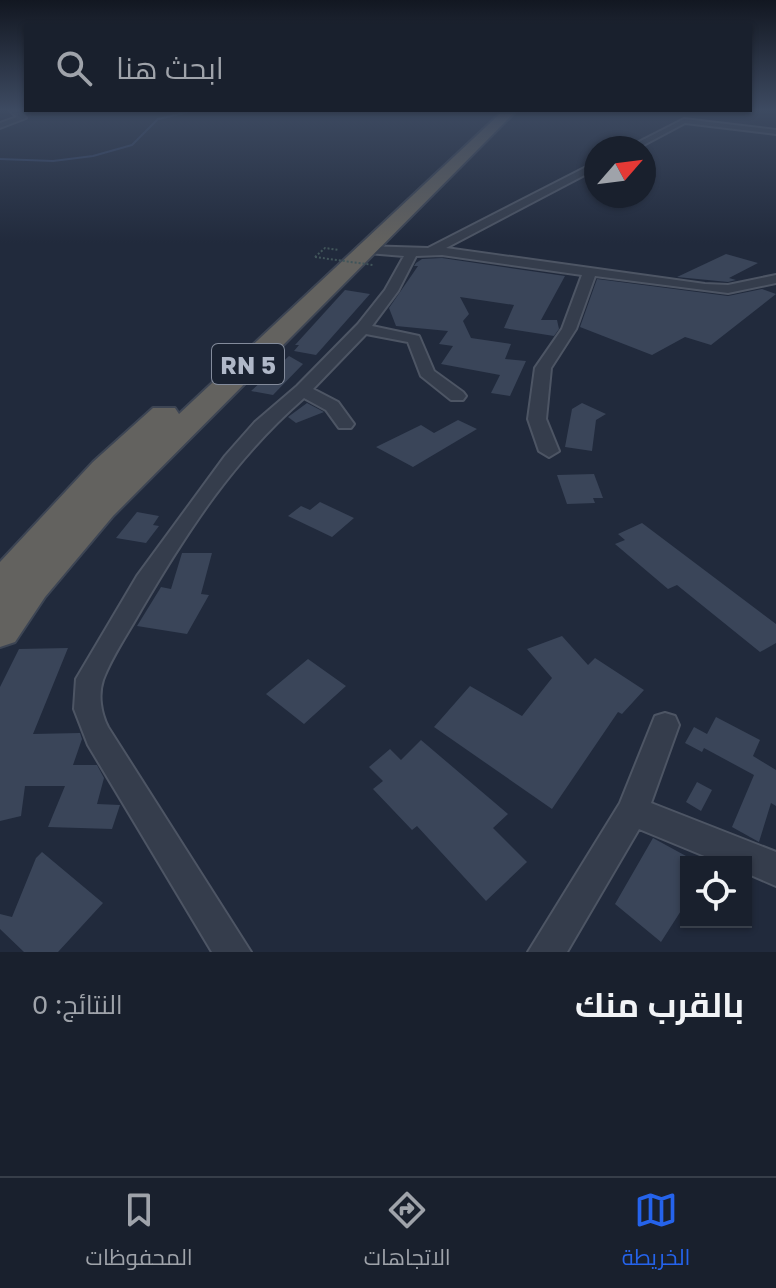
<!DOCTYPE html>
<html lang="ar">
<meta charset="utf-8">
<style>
:root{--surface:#19202d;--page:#222835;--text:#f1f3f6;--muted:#9fa3aa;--line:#373e49;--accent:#2563eb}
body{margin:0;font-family:"Golos Text",Cairo,sans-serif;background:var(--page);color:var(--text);direction:rtl}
.controls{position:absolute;right:24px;bottom:24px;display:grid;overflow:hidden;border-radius:0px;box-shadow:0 2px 6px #0004}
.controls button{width:72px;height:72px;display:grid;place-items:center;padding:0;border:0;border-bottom:2px solid var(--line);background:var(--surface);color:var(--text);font:40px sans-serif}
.compass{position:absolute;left:584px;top:136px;width:72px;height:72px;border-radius:50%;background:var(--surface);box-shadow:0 2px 6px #0004;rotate:62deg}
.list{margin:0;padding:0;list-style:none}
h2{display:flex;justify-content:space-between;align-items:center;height:104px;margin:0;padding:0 32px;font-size:34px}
h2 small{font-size:26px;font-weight:400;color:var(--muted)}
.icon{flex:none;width:44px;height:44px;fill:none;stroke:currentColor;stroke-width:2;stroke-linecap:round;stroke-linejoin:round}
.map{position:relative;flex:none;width:776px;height:952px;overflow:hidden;direction:ltr}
.search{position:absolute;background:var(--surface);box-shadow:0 2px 6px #0004;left:24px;right:24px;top:24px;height:88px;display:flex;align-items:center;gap:20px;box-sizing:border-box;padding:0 28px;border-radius:0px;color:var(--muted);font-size:30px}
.sheet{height:224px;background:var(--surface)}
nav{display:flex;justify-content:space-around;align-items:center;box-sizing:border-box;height:112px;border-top:2px solid var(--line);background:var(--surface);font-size:22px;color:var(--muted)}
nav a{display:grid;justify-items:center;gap:4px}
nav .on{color:var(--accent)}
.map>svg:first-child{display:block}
</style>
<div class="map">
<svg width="776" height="952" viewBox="0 0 776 952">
<rect width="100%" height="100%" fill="#212a3c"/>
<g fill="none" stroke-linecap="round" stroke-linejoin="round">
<path stroke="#344464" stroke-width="2" d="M0 159 53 161 93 156 132 145 158 119 198 110"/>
</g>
<path fill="#3a4559" d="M726 254 758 263 729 278 736 280 728 282 677 277Z
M442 258 565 276 541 320H557L559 329 554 336 504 328 514 305 460 297 469 314 463 321 471 338 511 344 505 359 526 361 510 396 491 393 500 375 441 364 453 346 439 344 448 331 396 326 389 308 418 266H414L416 263 422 259Z
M597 279 728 296 762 289 776 294 711 345 685 337 652 355 580 327Z
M345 290 370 294 316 355 294 351 299 345H295Z
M289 356 303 364 273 395 251 391Z
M307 403 324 412 296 423 288 417Z
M582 403 606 414 596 420 592 451 565 447 572 409Z
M458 420 477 429 413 467 376 447 421 425 434 433Z
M594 474 603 498H593L595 503 567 504 557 475Z
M320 502 354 518 332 537 288 516 301 506 310 510Z
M137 512 159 516 153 525 159 526 146 543 116 538Z
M642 523 776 624V643L760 652 677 585 668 589 615 544 625 540 618 534Z
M182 553H212L201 594 209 595 187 634 137 626 161 587 171 589Z
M562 636 588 665 595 658 644 690 622 714 618 712 552 809 434 727 470 686 522 716 552 678 527 649Z
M68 648 33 734 80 733 82 739 73 765H97L104 778 97 804 120 805 112 829 48 827 65 786H25L21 816 0 821V687L19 649Z
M308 659 346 686 304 724 266 694Z
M716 717 760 740 753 756 776 770V806L771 803 759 842 732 827 754 775 704 748 702 752 685 743 694 727 707 734Z
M421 740 508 814 493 828 527 862 486 901 417 826 412 830 373 789 383 781 369 767 390 749 401 760Z
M697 782 712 790 701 811 686 802Z
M653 838 686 856V903L661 942 615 904Z
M42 852 103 903 58 952H24L0 929V914L12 917 36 858Z"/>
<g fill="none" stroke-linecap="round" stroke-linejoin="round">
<g stroke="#4d5564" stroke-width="4">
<path id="minor" d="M8 109H16L26 118 0 128V123L17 117Z
M684 119 776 130V134L685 123 638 148H627Z
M596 162V169L446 248 705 284 728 285 776 275V283L728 293 595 276 576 329 551 368 546 419 559 451 549 457 539 451 528 419 535 368 562 329 582 275 442 255 416 256 398 291 372 326 419 336 434 371 463 392 466 396 463 400H451L421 376 408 342 366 334 313 389 338 402 354 424 351 428H339L326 410 304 398C234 459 188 530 141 610 129 632 112 656 103 680 98 695 101 713 108 727L251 952H212L88 745 74 709 76 679 137 576 225 456 255 422 297 386 358 324 385 290 404 256 368 253 364 252V246L428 248Z
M665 713 675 716 679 725 651 803 776 852V886L746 873V862H719L639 829 567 952H528L620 803 655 716Z"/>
</g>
<g stroke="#3d4554" stroke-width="4">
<path id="trunk" d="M504 110H517L113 516 45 597 15 642 0 647V562L93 462 153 408H175L179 414Z"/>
</g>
<path stroke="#41555a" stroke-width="2" stroke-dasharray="2 2" stroke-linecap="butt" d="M315 257 325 248 339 250"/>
<use href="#minor" fill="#353d4c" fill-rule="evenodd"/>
<use href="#trunk" fill="#63625f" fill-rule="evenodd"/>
<path stroke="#41555a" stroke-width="2" stroke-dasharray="2 2" stroke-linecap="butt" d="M315 257 373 265"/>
</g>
<linearGradient id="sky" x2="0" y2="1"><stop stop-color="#121721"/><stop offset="0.45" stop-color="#3d4a61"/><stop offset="1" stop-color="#3d4a61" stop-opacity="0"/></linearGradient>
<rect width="776" height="243" fill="url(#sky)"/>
<g text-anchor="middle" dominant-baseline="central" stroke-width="8" stroke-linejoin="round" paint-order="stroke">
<rect fill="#1a2231" stroke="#838b9b" stroke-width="2" x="212" y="344" width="72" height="40" rx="6"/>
<g font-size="24" font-weight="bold" fill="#b0b8c8">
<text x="248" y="364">RN 5</text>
</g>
</g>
</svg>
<div class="controls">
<button><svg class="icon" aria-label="locate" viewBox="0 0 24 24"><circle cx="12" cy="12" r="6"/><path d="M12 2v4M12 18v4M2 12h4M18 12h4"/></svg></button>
</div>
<svg class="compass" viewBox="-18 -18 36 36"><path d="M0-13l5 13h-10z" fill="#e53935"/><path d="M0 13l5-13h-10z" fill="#9fa3aa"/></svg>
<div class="search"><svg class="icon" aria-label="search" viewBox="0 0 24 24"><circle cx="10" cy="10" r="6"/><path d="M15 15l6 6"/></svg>ابحث هنا</div>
</div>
<section class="sheet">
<h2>بالقرب منك<small>النتائج: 0</small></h2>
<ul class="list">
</ul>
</section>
<nav>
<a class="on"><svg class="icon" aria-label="map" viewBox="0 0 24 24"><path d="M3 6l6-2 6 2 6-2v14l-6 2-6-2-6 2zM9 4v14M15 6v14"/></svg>الخريطة</a>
<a><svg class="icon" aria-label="directions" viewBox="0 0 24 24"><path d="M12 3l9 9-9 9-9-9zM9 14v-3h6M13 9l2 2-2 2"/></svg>الاتجاهات</a>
<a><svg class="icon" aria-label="saved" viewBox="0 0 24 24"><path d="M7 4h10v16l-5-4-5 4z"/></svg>المحفوظات</a>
</nav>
